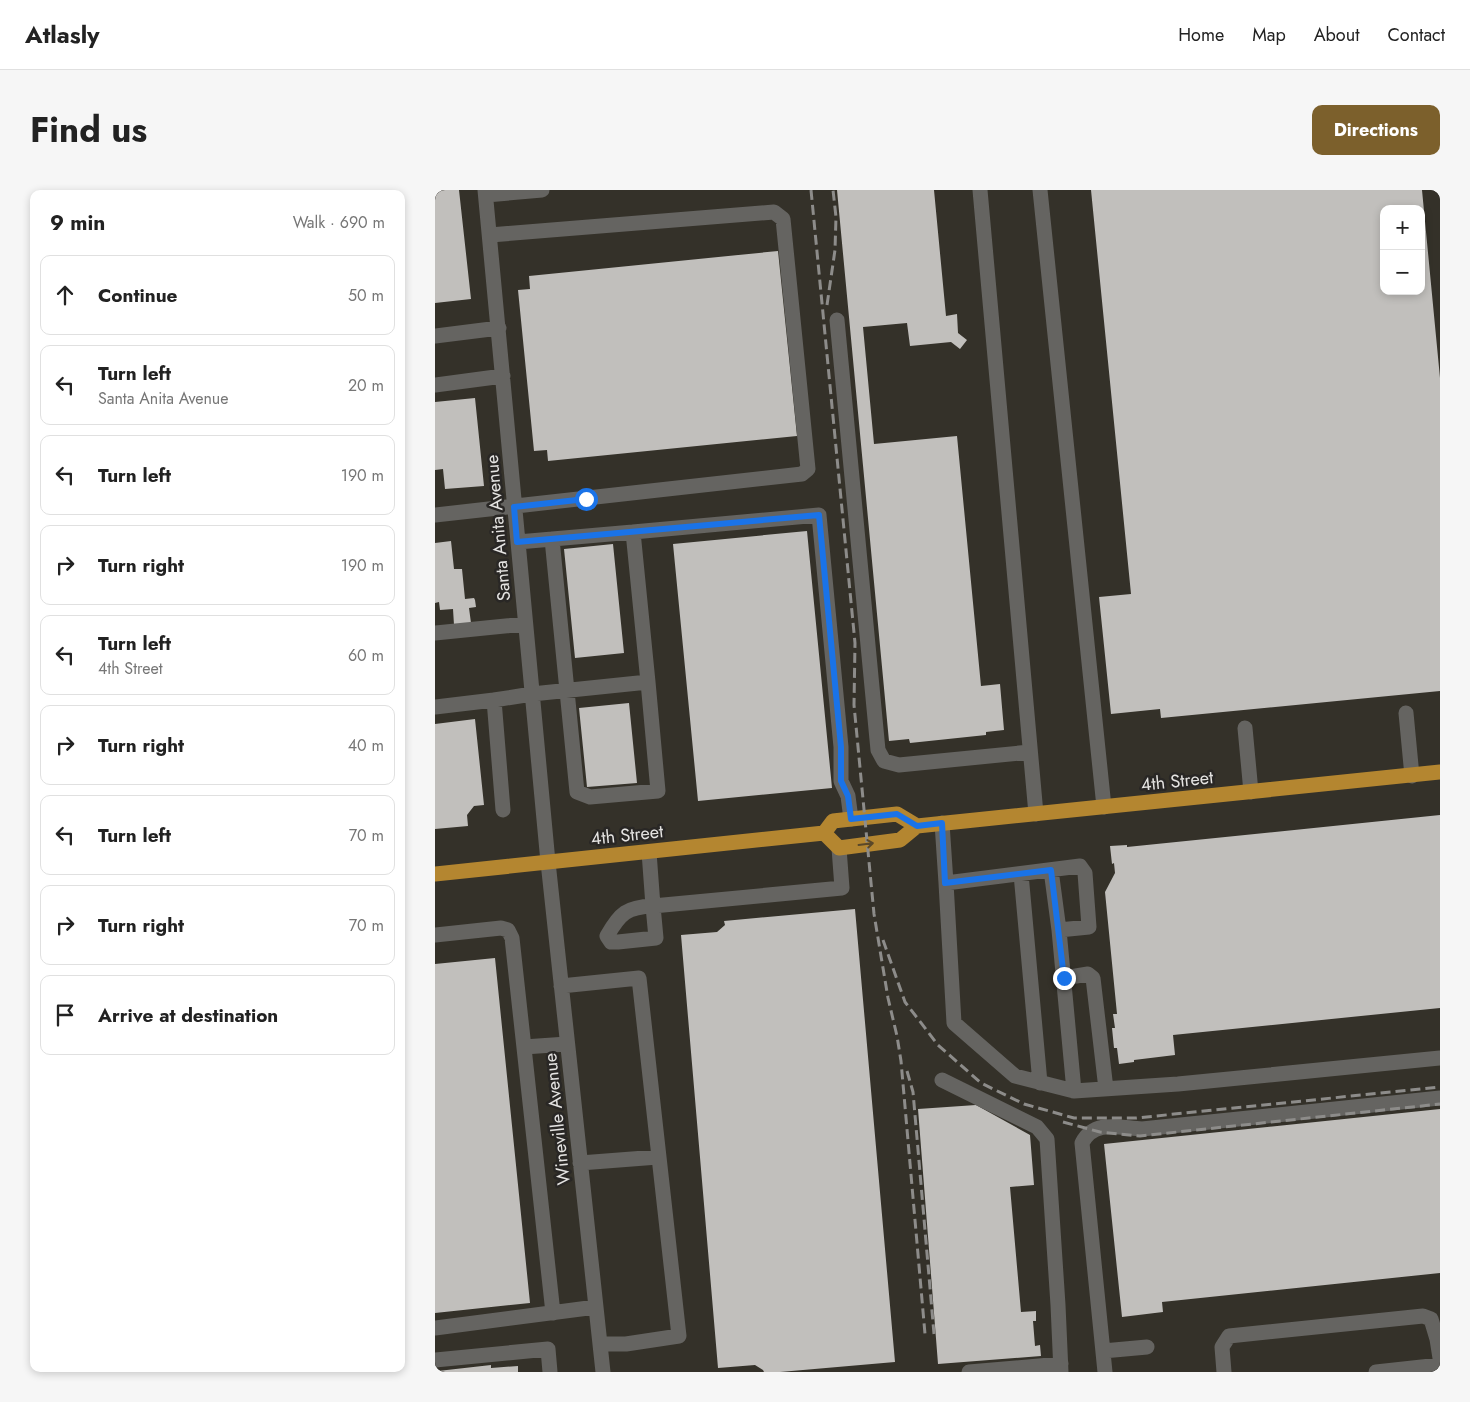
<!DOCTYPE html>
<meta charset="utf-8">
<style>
:root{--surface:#fff;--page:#f6f6f6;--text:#222;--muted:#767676;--line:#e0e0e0;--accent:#7c602c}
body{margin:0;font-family:Jost,sans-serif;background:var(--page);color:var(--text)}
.controls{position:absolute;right:15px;top:15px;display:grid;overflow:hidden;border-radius:10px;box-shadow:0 2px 8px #0003}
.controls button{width:45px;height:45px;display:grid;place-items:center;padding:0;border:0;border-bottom:1px solid var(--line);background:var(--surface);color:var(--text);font:25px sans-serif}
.stop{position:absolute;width:15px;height:15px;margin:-11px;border:4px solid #1a73e8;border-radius:50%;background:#fff}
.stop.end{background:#1a73e8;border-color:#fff;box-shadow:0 1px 5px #0008}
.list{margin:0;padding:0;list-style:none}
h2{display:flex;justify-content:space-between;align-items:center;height:65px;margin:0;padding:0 20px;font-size:21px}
h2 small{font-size:16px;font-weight:400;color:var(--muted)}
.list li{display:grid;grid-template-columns:32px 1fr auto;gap:15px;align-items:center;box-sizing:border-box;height:80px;margin:0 10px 10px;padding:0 10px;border:1px solid var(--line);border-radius:10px}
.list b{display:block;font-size:19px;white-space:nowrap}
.list p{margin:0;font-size:16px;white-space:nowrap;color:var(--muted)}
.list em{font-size:16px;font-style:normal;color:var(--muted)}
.icon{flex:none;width:28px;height:28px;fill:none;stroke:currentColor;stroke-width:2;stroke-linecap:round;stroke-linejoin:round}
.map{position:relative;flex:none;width:1005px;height:1182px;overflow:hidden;border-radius:10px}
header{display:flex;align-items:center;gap:30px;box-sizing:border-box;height:70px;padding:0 25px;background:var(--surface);border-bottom:1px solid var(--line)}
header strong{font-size:24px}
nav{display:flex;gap:28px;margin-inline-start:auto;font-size:18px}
.intro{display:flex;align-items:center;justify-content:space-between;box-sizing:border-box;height:120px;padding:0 30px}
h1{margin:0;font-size:35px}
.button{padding:12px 22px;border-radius:10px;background:var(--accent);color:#fff;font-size:18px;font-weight:700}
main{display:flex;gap:30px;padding:0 30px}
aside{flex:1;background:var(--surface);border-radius:10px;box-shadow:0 2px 8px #0003}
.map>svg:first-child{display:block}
</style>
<header>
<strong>Atlasly</strong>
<nav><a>Home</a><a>Map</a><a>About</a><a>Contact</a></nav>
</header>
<div class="intro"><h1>Find us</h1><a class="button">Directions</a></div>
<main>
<aside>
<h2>9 min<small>Walk · 690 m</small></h2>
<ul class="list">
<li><svg class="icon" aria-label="ahead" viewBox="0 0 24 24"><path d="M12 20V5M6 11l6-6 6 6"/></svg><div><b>Continue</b></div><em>50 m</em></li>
<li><svg class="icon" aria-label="left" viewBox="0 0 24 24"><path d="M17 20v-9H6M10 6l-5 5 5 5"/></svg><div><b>Turn left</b><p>Santa Anita Avenue</p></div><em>20 m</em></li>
<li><svg class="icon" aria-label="left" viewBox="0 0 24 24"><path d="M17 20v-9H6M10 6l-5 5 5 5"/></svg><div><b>Turn left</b></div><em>190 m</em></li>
<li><svg class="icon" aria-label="right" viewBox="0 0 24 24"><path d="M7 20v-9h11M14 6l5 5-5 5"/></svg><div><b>Turn right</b></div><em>190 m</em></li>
<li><svg class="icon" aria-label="left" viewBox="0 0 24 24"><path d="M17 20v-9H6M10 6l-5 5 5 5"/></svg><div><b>Turn left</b><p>4th Street</p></div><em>60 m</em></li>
<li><svg class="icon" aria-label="right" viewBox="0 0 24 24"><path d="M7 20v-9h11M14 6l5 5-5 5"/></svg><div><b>Turn right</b></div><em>40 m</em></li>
<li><svg class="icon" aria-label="left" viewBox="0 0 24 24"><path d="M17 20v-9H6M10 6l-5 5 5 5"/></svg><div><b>Turn left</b></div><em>70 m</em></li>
<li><svg class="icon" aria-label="right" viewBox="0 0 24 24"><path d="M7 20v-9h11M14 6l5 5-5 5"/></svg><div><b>Turn right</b></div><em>70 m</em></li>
<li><svg class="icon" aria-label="arrive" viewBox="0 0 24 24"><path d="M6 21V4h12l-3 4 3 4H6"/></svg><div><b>Arrive at destination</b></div></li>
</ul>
</aside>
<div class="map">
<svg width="1005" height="1182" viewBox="0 0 1005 1182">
<rect width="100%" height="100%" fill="#292725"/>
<path fill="#343129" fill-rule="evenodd" d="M0 0H1005V1182H0ZM949 19H986V101H949Z"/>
<path fill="#c1bfbc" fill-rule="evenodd" d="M0 0H24L36 109 0 113Z
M402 0H499L511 126 522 124 523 143 532 150 525 159 516 152 475 156 472 133 428 137 439 254 522 246 546 496 565 494 569 540 551 542V545L475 553 474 549 454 551Z
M656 0H987L1005 188V501L726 528 725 519 676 524 664 407 696 404ZM949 19H986V101H949Z
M343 61 362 246 113 271 112 260 99 261 83 100 95 99 94 86Z
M40 208 49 296 10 299 8 279 0 280V212Z
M372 341 397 598 263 611 238 354Z
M16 351 19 379H27L30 409 39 408 40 410 41 417 34 418 36 433 19 435 18 419 5 420 4 412 0 413V353Z
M178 354 189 463 140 468 129 359Z
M194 513 202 593 152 597 144 518Z
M40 529 49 615 39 616 32 625 33 636 0 639V534Z
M1005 625V818L738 845 740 865 699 870V872L684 874 682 858H679L677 838H680L678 824H682L670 702 680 683 679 673 677 674 675 656 692 655V657Z
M420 719 460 1172 345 1182H329L328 1180 320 1175 283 1178 246 745 282 742 290 735 289 731Z
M60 768 95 1113 0 1123V774Z
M541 915 595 945 599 995 575 997 586 1122 601 1121V1131H598L600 1156 605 1155 606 1166 503 1174 483 919Z
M1005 919V1083L727 1112 728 1122 687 1127 669 954Z
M56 1175V1178L83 1176V1182H3V1181Z"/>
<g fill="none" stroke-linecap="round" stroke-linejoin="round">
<path stroke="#656461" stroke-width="15" d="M50 0 113 672 168 1182
M545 0 601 624
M605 0 669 617
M51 5 107 0
M402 130 443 560 449 571 464 575 595 562
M0 146 64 138
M0 195 68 186
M0 325 367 284 373 279 348 29 339 22 55 45
M198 342 384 325 406 557V591L413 606 416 629
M117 349 142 602 155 607 223 601 213 492
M0 443 90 434
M59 510 97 504 213 492 198 342 83 352
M0 517 59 510 68 620
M971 523 977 586
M810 538 816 602
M507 633 511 693 645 676 650 683 654 737 624 740 639 901 580 886 519 833 511 693
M214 662 218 716 407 698 404 658
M616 680 624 740
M586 684 605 893
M218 716 221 748 183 752H176L172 746C185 723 192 717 218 716Z
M0 745 66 738 73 740 77 748 118 1123
M629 788 653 784 658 788 671 899
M126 796 204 788 244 1146 191 1154H165
M89 857 132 854
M507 890 602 937 612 949 623 1115 626 1182
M639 901 743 894 1005 868
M145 973 223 967
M0 1138 161 1117
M668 1161 712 1157
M0 1170 113 1159 115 1182
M534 1182 626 1174
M670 1182 647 953C659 929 685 938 707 939L1005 908
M789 1182 787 1157 794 1146 988 1126 996 1129 1002 1149 1005 1168
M941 1182 1005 1175"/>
<path stroke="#b48630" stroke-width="15" d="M389 643 404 658 465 650 482 636 1005 582
M0 684 389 643 398 631 462 624 482 636"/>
<path stroke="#8d8c8a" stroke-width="3" stroke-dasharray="10 5" stroke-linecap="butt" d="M376 0 420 453 419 515 439 724 453 808 462 846 466 871 490 1144
M392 115 400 60 401 27 398 0
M448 750 470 812 503 855 546 893 589 914 639 928H701L1005 897
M472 881 478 902 499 1144
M628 932 665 942 705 946 1005 914"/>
</g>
<defs><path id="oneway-shaft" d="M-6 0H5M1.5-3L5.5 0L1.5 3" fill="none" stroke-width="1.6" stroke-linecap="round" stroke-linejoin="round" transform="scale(1.25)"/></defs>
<use stroke="#5a4829" href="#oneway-shaft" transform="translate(431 654) rotate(-7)"/>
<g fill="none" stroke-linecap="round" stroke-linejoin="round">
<path stroke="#1a73e8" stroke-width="6" d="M151 309 79 317 82 352 384 325 406 557V591L413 606 416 629 462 624 482 636 507 633 510 693 616 680 629 788"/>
</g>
<g text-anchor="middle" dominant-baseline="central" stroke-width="5" stroke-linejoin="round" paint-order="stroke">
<g font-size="18" fill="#e5e4e2" stroke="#292725">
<text transform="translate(63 338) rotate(-95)">Santa Anita Avenue</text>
<text transform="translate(742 591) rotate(-6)">4th Street</text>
<text transform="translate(192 645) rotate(-6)">4th Street</text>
<text transform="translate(122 929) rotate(-96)">Wineville Avenue</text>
</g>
</g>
</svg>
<div class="controls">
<button>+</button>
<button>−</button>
</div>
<div class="stop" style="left:151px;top:309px"></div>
<div class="stop end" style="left:629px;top:788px"></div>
</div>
</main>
